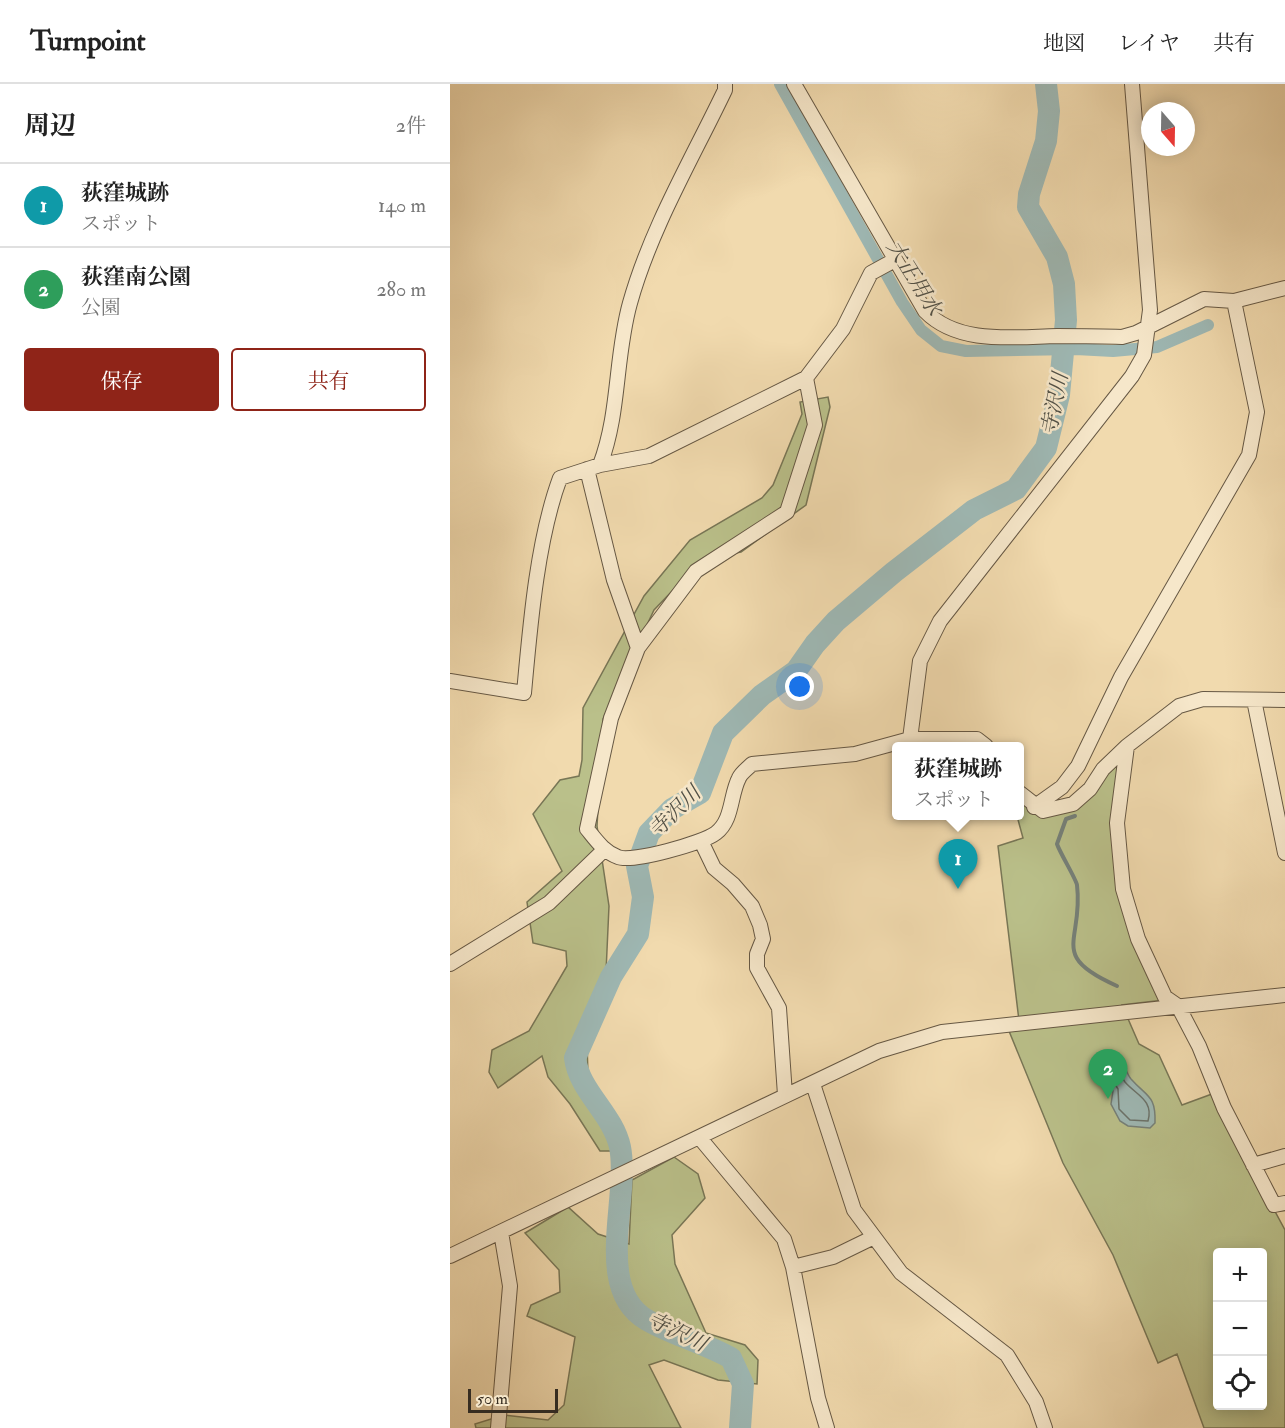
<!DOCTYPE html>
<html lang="ja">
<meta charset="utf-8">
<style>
:root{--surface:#fff;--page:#f2f2f2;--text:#222;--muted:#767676;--line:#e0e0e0;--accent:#8f2418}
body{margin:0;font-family:"IM FELL Double Pica","Noto Serif JP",serif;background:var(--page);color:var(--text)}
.controls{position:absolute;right:18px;bottom:18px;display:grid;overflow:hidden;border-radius:6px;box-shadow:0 3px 15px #0003}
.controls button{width:54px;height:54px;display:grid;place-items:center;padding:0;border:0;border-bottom:2px solid var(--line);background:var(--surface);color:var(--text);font:30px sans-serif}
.compass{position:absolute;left:691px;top:18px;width:54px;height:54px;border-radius:50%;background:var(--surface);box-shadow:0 3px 15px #0003;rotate:160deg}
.scale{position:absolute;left:18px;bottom:15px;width:90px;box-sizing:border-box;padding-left:6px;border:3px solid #372d21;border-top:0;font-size:16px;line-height:21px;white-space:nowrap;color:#372d21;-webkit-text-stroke:4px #f6e7ca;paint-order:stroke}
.you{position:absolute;left:350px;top:603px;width:21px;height:21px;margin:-15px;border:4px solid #fff;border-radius:50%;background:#1a73e8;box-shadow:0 0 0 9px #1a73e833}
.badge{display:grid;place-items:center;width:39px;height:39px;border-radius:50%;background:var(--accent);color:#fff;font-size:20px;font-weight:700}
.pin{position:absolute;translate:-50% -50px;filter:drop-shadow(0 2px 3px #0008)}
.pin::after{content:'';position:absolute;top:32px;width:21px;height:18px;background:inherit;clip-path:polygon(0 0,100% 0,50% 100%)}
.popup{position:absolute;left:442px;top:658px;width:132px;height:78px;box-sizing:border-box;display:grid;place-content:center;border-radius:6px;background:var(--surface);filter:drop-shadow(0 2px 4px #0005);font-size:20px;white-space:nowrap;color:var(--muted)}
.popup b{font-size:22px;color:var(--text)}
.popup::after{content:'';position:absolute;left:50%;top:100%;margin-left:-12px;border:12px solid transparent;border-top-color:var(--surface)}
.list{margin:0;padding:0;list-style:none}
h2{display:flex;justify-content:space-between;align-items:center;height:78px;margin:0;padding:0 24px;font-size:26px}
h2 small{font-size:20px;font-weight:400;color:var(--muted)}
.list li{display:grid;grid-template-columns:39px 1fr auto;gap:18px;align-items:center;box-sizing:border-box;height:84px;padding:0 24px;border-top:2px solid var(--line)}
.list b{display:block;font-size:22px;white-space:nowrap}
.list p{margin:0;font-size:20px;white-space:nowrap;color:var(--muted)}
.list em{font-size:20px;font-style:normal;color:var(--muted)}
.actions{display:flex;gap:12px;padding:18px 24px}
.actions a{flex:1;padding:14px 0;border:2px solid var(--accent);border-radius:6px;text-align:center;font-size:21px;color:var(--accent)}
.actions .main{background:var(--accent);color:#fff}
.icon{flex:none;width:33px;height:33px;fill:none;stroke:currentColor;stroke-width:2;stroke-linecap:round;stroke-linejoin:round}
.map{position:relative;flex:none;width:835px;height:1344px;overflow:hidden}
header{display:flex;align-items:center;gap:36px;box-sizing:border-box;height:84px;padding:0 30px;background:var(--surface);border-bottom:2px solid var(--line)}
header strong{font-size:28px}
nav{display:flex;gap:33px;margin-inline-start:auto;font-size:21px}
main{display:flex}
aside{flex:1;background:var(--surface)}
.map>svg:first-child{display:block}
</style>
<header>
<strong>Turnpoint</strong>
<nav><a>地図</a><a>レイヤ</a><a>共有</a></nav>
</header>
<main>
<aside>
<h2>周辺<small>2件</small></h2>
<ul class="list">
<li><span class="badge" style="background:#0f9aa8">1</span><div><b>荻窪城跡</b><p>スポット</p></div><em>140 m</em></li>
<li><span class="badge" style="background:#2e9e5b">2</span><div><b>荻窪南公園</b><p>公園</p></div><em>280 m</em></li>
</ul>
<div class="actions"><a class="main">保存</a><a>共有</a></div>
</aside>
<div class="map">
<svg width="835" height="1344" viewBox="0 0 835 1344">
<rect width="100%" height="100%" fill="#f1daae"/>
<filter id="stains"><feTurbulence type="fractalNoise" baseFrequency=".00333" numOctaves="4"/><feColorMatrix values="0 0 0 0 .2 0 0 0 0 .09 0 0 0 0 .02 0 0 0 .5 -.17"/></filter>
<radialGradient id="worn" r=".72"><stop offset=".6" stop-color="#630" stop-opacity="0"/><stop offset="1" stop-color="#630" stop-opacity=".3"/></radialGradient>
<path fill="#bac08a" stroke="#787656" stroke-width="1.5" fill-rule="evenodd" d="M378 313 380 323 356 421 291 468 253 475 204 526 153 635 147 742 159 822 156 888 137 956 138 993 160 1031 163 1067H150L120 1020 98 993 92 972 48 1004 39 988 42 966 79 947 117 882 116 867 83 859 77 818 112 787 83 730 110 696 129 692 132 676 133 624 194 512 240 456 312 414 323 401 352 330 350 318Z
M670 676 669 809 714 916 672 921 689 960 709 971 732 1021 762 1010 835 1146V1344H754L727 1270 708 1279 663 1171 613 1079 559 947 570 945 548 762 573 754 567 732H570V715L629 723 656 687ZM768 1168H812V1322H768Z
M224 1073 248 1090 255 1114 222 1151 225 1180 256 1249 295 1261 308 1276 307 1300 268 1296 214 1276 199 1281 231 1344H26L25 1340 54 1331 98 1336 114 1321 125 1253 77 1232 81 1221 110 1208 109 1186 75 1149 118 1123 148 1150 179 1160 182 1096Z"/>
<path fill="#9eb8b4" stroke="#758079" stroke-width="1.5" d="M657 972 670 974C675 980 676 989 681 995 697 1013 706 1011 705 1039L700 1044 678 1042 670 1037 661 1020 663 1007 649 988Z"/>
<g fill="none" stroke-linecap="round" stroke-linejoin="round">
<path stroke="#6a726a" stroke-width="1.5" d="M660 979 667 980C671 986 671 993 675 998 686 1011 704 1016 698 1037L680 1036 669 1025 668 1005 656 986Z"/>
<path stroke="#758079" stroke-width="4" d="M625 732 616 735 607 760C610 769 626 795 627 801 634 858 597 871 667 902"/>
<path stroke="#9eb8b4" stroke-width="12" d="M330 0 452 218 471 246 491 262 516 267 626 265 663 267 707 263 758 241"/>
<path stroke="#9eb8b4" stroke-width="22" d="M290 1344 293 1300 281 1274C254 1259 223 1251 197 1236 143 1205 180 1114 170 1063 163 1030 129 1007 125 974L161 893 188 850 193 813 187 782 199 749 222 725 250 709 273 649 312 611 346 587 365 560 386 537 444 488 524 426 566 405 596 364 609 311 616 236 614 200 607 173 578 123 579 110 596 57 599 27 596 0"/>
<g stroke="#665844" stroke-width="16">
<path id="minor" d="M344 0 475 227C508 261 563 253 607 252 628 252 650 252 672 253L686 249 754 215 784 217 835 204
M356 294 365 341 337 428 246 487 188 564 161 634 137 745C146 756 154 768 168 773 182 779 253 759 266 749 283 736 280 711 289 694 291 689 298 684 302 680L405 670 460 655H527L536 662
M150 381C170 329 165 272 180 219 201 144 242 75 275 6V0
M137 385 164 496 188 564
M0 597 74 609C80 543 87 456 110 394L150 381 199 372 356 294 393 245 421 189 443 177
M804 616 835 769
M460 655 470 577 490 537 682 292 694 271 700 226 682 0
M677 662 667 739 673 805 688 855 715 913 728 922 749 962 774 1024 824 1121 835 1119
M570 709 593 727 623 720 640 705 653 685 677 662 729 622 753 615 835 616
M584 723 612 703 628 682 671 593 799 371 807 328 784 217
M251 757 264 784 283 800 302 822 310 841 313 855 307 870V884L329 924 335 1011
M0 880 99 819 154 766
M363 1000 404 1126 451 1189 557 1271 586 1318 595 1344
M249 1053 334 1155 343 1183 368 1314 377 1344
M803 1081 835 1072
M0 1172 429 967 492 948 835 911
M343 1183 383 1173 424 1153
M48 1344 60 1202 51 1148"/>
</g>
<use href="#minor" stroke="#f6e7ca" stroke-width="14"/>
</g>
<g text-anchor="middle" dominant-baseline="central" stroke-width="5" stroke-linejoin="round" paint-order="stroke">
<g font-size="21" font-style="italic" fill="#515046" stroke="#f6e7ca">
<text transform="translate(464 194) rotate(58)">大正用水</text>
<text transform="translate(605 320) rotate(-79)">寺沢川</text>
<text transform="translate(225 728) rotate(-45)">寺沢川</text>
<text transform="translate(227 1248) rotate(26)">寺沢川</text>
</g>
</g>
<rect width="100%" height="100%" filter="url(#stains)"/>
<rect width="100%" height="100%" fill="url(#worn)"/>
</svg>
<div class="controls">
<button>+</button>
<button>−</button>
<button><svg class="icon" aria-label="locate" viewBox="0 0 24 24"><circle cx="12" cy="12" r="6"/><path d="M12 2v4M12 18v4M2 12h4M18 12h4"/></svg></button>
</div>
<svg class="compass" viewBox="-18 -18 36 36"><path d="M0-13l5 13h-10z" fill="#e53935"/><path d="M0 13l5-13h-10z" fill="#767676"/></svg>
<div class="scale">50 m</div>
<div class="you"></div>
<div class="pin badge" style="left:508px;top:805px;background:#0f9aa8">1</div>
<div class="popup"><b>荻窪城跡</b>スポット</div>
<div class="pin badge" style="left:658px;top:1015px;background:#2e9e5b">2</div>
</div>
</main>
